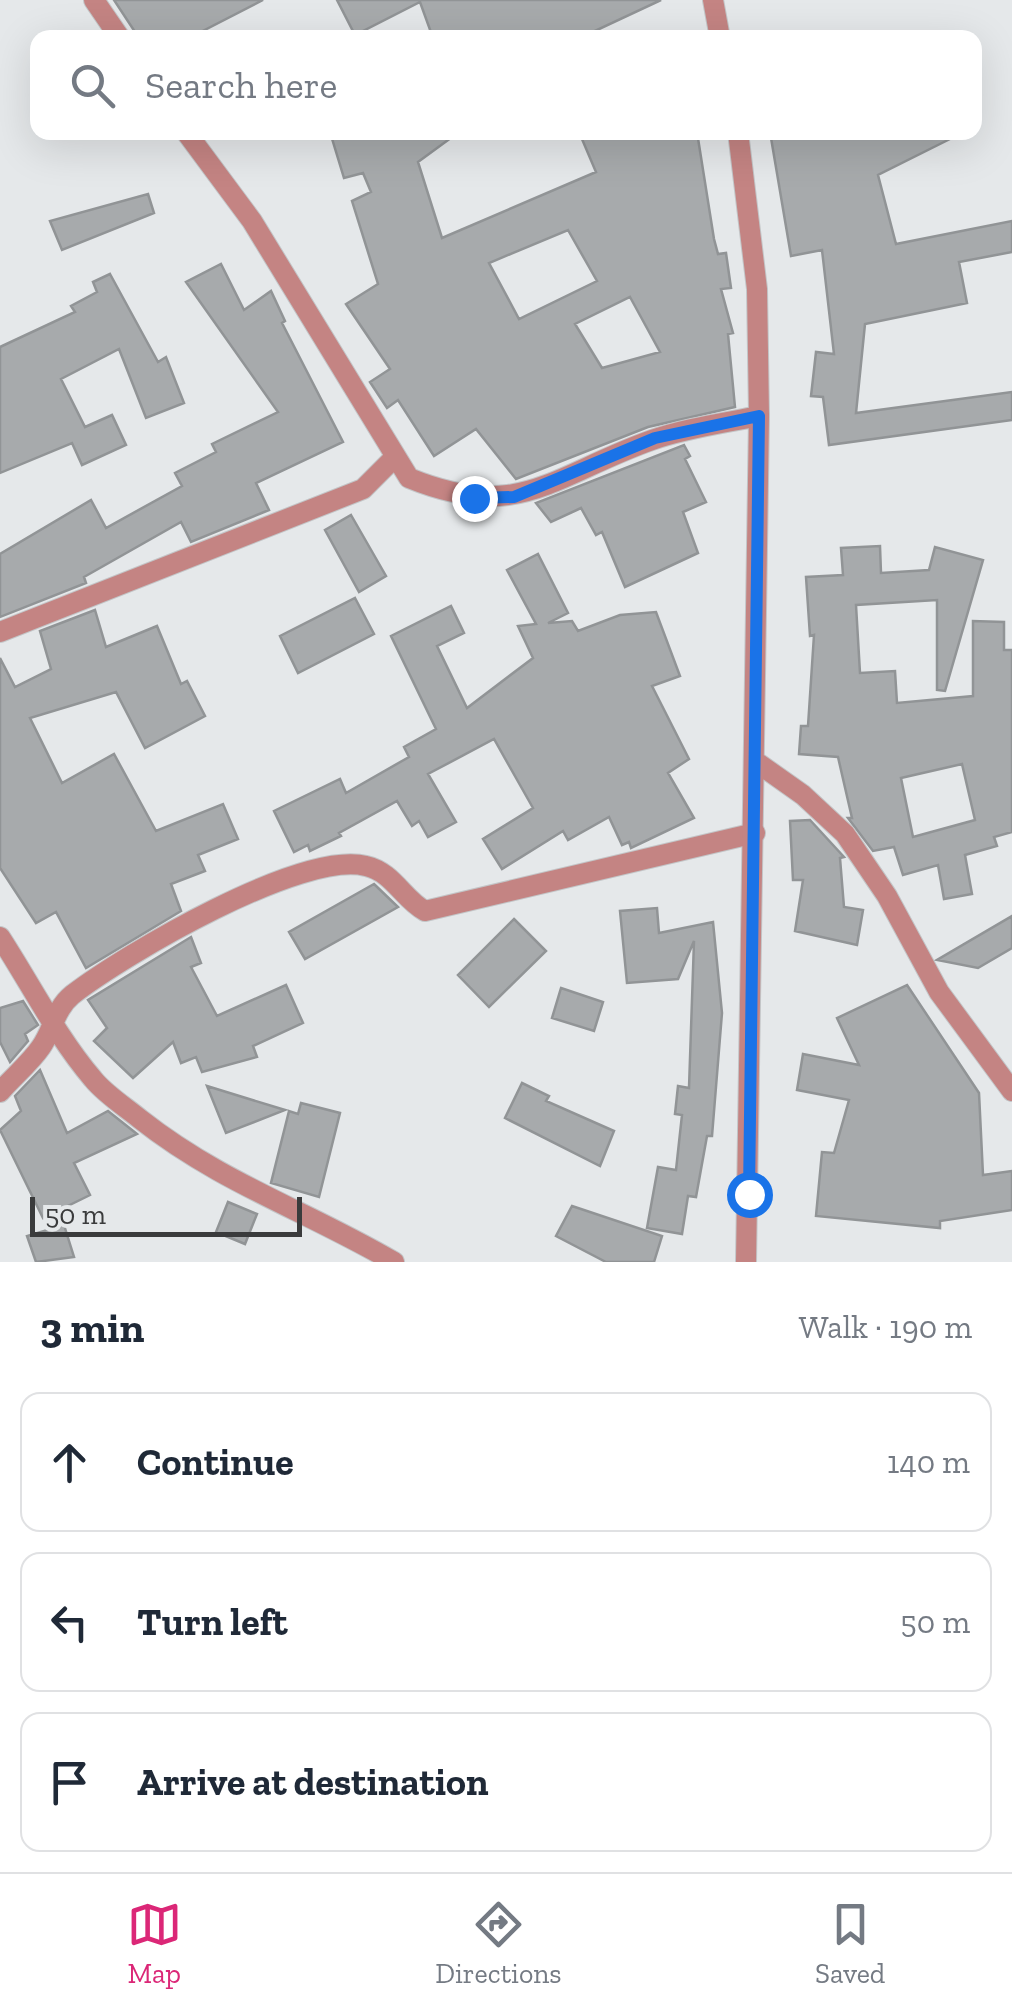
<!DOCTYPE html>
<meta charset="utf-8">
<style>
:root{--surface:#fff;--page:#f2f2f3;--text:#1f2937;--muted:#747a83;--line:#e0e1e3;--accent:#db2777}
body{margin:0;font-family:"Zilla Slab",serif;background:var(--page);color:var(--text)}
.scale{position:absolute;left:30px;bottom:25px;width:272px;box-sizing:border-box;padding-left:10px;border:5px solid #3a3b3c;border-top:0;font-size:28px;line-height:35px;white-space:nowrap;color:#3a3b3c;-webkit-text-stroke:8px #e5e8ea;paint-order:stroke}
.stop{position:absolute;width:30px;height:30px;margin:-22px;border:8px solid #1a73e8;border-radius:50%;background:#fff}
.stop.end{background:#1a73e8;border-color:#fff;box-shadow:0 2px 10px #0008}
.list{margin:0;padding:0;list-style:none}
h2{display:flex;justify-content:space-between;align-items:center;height:130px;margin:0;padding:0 40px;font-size:42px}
h2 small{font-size:32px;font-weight:400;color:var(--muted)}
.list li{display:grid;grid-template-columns:65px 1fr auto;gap:30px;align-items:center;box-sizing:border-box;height:140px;margin:0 20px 20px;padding:0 20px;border:2px solid var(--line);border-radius:20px}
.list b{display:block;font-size:38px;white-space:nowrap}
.list em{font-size:32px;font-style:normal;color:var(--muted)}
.icon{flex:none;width:55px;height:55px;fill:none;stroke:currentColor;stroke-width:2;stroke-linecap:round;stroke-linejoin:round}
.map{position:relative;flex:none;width:1012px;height:1262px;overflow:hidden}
.search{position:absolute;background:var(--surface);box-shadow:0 10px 40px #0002;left:30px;right:30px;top:30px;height:110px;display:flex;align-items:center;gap:25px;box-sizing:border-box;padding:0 35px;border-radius:20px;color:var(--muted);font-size:38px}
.sheet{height:610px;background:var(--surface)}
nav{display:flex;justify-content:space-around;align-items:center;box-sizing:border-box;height:140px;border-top:2px solid var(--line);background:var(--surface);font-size:28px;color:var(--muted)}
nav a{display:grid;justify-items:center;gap:5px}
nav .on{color:var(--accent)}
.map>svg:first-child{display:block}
</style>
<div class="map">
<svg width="1012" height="1262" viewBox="0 0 1012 1262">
<rect width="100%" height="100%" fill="#e5e8ea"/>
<path fill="#a7aaac" stroke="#919496" stroke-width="2.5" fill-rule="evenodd" d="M114 0H263L189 38H139Z
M337 0H661L580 38H433L420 2 355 35Z
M330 132H459L418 162 442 238 596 172 579 132H697L714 239 718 254 726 253 731 288 721 289 733 333 728 334 735 407 648 427 516 479 476 429 434 456 398 400 387 408 370 382 390 369 346 304 378 284 352 201 371 192 363 173 344 178ZM568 230 597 281 519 319 489 263ZM630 297 660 352 602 368 575 324Z
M770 132H964L878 175 896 244 1012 221V252L959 262 967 303 865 324 856 413 1012 392V420L829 445 823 397 811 396 816 352 834 354 822 250 791 256Z
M148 194 154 213 62 250 50 221Z
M221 264 244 310 271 291 285 321 282 323 343 442 256 483 269 510 191 542 181 522 84 577 86 583 0 617V554L91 500 106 528 182 486 175 473 216 452 212 444 278 412 186 282Z
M110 274 158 362 166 357 184 403 146 418 119 349 61 379 85 427 112 415 126 445 82 465 72 443 0 473V347L75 312 71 306 97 292 93 282Z
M684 445 690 456 685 459 706 502 683 512 698 553 625 587 602 532 596 535 581 508 551 522 536 503Z
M351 515 386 576 359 592 325 530Z
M880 546 881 573 929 570 935 547 983 560 945 691 937 690V600L856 605 860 673 895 671 897 703 973 696V621L1004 622V650H1012V832L994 837 997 846 965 855 972 894 944 899 938 865 903 875 894 847 873 851 848 818H852L838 757 799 754 801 726H808L814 635 810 636 806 577 843 575 841 548ZM962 764 975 820 913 837 901 778Z
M538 554 568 613 548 623 572 621 578 631 620 615 656 612 680 676 652 686 689 759 668 773 694 818 631 848 629 842 622 845 609 817 568 840 563 831 502 869 483 839 533 808 494 739 428 774 456 822 428 837 419 821 412 826 397 801 339 833 341 836 310 851 308 845 294 852 274 811 340 779 346 793 409 757 404 747 436 729 391 636 451 606 464 633 437 646 467 708 533 658 518 626 536 624 507 570Z
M355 598 374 634 298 673 280 636Z
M95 610 106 647 157 626 181 684 187 681 205 716 145 748 116 692 30 718 62 783 114 754 156 831 223 804 238 839 198 855 205 871 171 884 181 911 86 968 56 912 36 923 0 868V658L15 687 51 669 40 631Z
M810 820 844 857 840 858 844 907 863 910 857 945 795 931 803 880H793L790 821Z
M374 884 398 907 305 959 289 932Z
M657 908 659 933 713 922 722 1013 712 1136H707L696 1197 688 1196 682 1234 647 1228 658 1167 676 1170 682 1115 675 1114 678 1086 689 1088 694 941 678 979 627 983 620 911Z
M1012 916V948L978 968 937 960Z
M514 919 546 951 489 1007 458 975Z
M191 937 201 963 191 967 217 1016 286 985 303 1023 253 1046 257 1057 202 1072 196 1057 181 1063 173 1042 133 1078 94 1041 107 1028 88 1000Z
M907 985 979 1093 983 1175 1012 1171V1210L940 1221V1228L816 1216 822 1152 834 1153 849 1100 797 1090 803 1054 859 1065 837 1018Z
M561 988 603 1002 594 1031 552 1018Z
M23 1001 38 1025 25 1034 28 1041 10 1062 0 1042V1008Z
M40 1070 67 1133 108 1111 137 1134 74 1163 90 1195 43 1218 0 1130 21 1111 15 1096Z
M522 1083 549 1096 546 1101 614 1131 600 1166 505 1118Z
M207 1086 285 1110 226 1133Z
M301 1103 340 1113 319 1197 271 1183 289 1111 298 1114Z
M228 1202 257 1214 245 1244 216 1232Z
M572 1206 662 1236 654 1262H606L556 1236Z
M64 1225 74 1257 36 1262 27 1236Z"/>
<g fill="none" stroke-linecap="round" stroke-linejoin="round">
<g stroke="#c3c5c7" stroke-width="22">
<path id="minor" d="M94 0 120 38
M186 132 252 221 409 478C519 523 553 475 652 440 686 428 724 423 759 416
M0 632 363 489 394 458
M0 937C30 983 57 1037 93 1079 105 1094 124 1106 140 1119 221 1183 307 1211 394 1262
M0 1092C13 1077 30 1063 41 1047 53 1030 55 1009 72 995 125 954 302 850 366 866 393 872 403 899 425 911L755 833"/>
</g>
<g stroke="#c3c5c7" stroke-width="22">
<path id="tertiary" d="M713 0 720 38
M738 132 757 289 759 416 746 1262
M755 761 803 795 845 834 887 896 939 992 1012 1091"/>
</g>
<use href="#minor" stroke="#c48483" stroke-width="20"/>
<use href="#tertiary" stroke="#c48483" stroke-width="20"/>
</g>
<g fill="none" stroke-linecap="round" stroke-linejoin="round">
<path stroke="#1a73e8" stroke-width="12" d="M474 498 514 497 655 438 759 416 749 1194"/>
</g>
</svg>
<div class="scale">50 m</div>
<div class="stop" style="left:749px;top:1194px"></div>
<div class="stop end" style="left:474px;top:498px"></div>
<div class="search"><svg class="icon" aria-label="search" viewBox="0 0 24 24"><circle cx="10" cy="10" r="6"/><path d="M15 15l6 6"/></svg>Search here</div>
</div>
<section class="sheet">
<h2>3 min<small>Walk · 190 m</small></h2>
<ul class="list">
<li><svg class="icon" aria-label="ahead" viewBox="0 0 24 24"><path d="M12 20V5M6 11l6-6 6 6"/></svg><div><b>Continue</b></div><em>140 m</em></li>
<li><svg class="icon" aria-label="left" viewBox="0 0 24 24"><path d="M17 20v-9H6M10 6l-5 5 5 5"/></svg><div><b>Turn left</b></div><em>50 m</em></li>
<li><svg class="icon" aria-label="arrive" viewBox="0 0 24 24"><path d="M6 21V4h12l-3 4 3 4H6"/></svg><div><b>Arrive at destination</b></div></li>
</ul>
</section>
<nav>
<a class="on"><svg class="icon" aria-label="map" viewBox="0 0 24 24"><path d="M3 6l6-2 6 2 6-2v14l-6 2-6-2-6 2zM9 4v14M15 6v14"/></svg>Map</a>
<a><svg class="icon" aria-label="directions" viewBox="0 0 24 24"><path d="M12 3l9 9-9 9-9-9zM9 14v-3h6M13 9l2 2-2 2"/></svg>Directions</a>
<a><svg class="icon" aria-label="saved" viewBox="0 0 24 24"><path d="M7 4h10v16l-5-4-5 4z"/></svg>Saved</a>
</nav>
